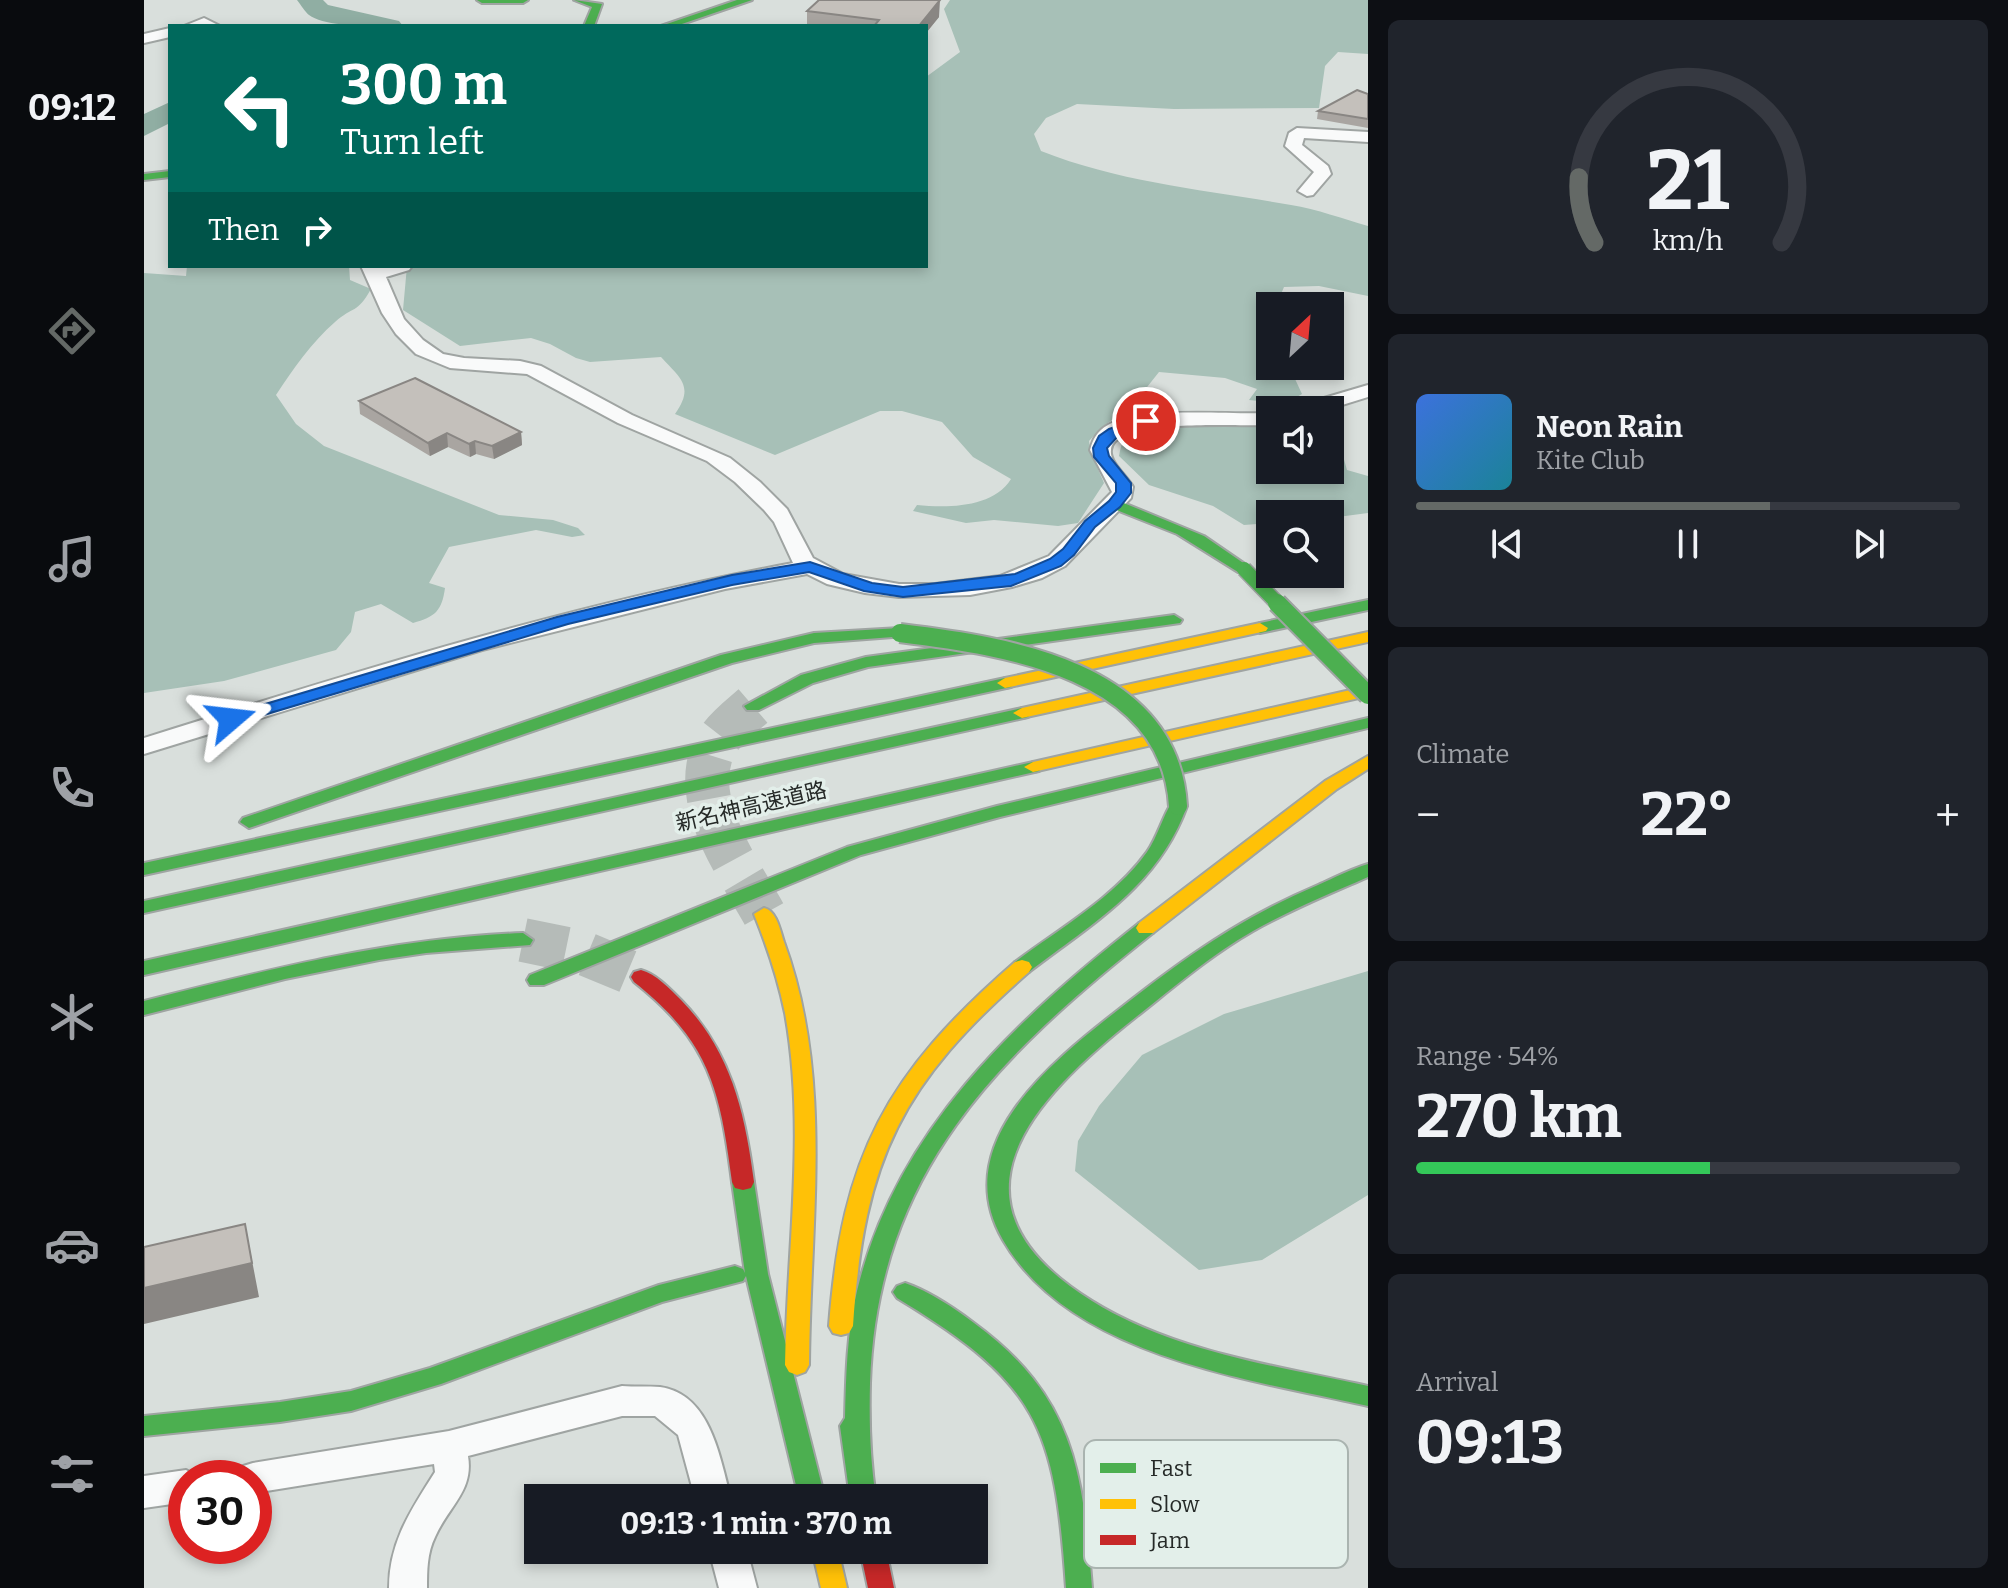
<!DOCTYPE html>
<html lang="en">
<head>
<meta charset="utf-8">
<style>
	:root { --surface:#171b24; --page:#20242c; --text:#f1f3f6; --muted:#9ea1a6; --line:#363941; --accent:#646966 }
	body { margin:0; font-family:Bitter,"Noto Sans JP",serif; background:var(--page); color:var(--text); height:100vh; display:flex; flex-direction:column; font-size:30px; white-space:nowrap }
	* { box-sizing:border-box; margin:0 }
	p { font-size:26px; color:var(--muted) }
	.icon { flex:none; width:44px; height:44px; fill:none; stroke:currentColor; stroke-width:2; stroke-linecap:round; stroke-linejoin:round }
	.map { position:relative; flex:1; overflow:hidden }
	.drawer { display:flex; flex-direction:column; gap:20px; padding:20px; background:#0d0f14; width:640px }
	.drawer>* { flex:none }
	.top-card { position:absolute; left:24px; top:24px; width:760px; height:244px; border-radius:0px; box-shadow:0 4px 12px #0003; background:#00695c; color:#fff; overflow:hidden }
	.needle { width:52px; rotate:26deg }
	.tools { position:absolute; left:1112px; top:292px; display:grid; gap:16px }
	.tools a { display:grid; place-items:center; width:88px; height:88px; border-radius:0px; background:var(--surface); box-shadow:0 4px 12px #0003; font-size:40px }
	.speed { position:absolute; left:24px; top:1460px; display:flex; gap:16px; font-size:40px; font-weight:700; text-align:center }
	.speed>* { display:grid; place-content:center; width:104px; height:104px; border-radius:50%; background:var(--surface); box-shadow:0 4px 12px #0003; line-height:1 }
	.speed .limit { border:12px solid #d22; background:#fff; color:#111 }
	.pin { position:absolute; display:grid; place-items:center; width:68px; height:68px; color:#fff; margin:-34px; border:4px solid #fff; border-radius:50%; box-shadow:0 2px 8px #0007 }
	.me { position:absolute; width:88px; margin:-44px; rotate:73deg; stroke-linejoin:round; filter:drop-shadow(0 0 6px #0008) }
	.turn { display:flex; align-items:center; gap:28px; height:168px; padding:0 40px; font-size:36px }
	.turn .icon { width:104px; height:104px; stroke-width:2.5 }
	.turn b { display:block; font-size:56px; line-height:68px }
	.then { display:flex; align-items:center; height:76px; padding:0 40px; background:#0003; gap:16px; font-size:30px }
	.big { font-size:60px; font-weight:700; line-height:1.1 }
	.drawer .tile { flex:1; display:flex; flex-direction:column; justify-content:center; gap:12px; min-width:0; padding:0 28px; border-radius:12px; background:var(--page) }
	.drawer .dial { align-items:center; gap:0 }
	.dial svg { height:208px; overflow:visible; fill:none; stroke:var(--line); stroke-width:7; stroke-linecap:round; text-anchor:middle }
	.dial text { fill:var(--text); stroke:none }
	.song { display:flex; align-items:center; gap:24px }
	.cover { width:96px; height:96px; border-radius:12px; background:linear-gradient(135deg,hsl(220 70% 55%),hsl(190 70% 35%)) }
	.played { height:8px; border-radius:4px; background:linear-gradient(90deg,var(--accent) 65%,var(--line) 65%) }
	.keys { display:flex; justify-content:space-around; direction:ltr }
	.heat { display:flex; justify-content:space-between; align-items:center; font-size:44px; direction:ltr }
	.charge { height:12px; border-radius:6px; background:linear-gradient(90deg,#34c759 54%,var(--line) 0) }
	.trip { position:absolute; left:380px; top:1484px; width:464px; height:80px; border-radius:0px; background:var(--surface); box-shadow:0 4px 12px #0003; font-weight:700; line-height:80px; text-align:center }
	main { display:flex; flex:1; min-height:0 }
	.dock { display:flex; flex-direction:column; width:144px; justify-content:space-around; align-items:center; background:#090b0e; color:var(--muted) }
	.dock .icon { width:56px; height:56px }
	.dock .on { color:var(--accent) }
	.dock b { font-size:36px; color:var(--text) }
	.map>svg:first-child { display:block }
</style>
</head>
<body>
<main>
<nav class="dock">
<b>09:12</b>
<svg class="icon on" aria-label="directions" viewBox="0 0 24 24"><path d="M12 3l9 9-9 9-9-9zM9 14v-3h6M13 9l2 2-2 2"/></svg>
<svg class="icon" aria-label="music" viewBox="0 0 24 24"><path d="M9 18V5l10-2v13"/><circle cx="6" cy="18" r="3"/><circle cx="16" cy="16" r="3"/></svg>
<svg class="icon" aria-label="phone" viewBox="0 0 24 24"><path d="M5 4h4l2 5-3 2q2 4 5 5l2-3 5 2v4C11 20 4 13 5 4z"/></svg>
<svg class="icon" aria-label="climate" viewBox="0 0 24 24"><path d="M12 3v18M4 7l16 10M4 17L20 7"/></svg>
<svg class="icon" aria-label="car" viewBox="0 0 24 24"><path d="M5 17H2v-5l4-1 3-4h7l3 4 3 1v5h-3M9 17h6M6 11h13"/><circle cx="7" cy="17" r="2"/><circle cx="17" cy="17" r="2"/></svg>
<svg class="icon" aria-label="filters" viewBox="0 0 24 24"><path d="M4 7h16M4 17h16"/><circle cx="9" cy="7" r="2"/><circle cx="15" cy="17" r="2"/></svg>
</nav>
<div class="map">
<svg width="1224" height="1588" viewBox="0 0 1224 1588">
	<rect width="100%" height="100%" fill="#d9dfdc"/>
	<path fill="#a7c0b7" d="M 806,0 L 1224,0 L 1224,54 L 1194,52 L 1181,66 L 1175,108 L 1030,109 L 933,104 L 902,118 L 890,134 L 897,151 C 978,183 1063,190 1147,205 C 1173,209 1199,219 1224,226 L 1224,296 L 1175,286 L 1140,287 L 1132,306 L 1126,306 L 1126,366 L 1145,366 L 1158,394 L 1141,404 L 1105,400 L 1113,389 L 1081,378 L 1015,372 L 988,406 L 958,427 L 945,441 L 947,453 L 960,483 L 934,523 L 914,526 L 850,520 L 822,523 L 769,511 L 773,505 C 804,508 849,508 867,479 L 829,457 L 798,422 L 758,411 L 736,411 L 631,455 L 531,414 C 551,386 536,378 517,357 L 446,362 L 432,358 L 406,344 L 387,338 L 316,346 L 259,310 L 263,266 L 782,266 L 782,77 L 816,52 L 800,9 Z
		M 43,266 L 205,266 L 206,280 L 227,289 C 213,314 209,306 191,322 C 168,342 149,369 132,395 L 152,424 L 180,446 L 355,515 L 409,520 L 434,528 L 441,535 L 428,537 L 392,530 L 305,547 L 285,583 L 301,588 C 298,611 291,617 269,623 L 237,604 L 211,612 L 207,632 L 192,650 L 80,681 L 0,693 L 0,273 L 42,276 Z
		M 1186,421 L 1189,421 L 1203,470 L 1224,476 L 1224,513 L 1186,518 L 1186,514 L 1126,514 L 1126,523 L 1100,525 L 1069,506 L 1005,485 L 975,456 C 977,444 980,435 992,431 C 1016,420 1093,428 1126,426 L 1126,470 L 1186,470 Z
		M 1224,971 L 1224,1195 L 1118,1260 L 1055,1270 L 931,1171 L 934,1141 L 955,1106 L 998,1055 L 1080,1014 Z"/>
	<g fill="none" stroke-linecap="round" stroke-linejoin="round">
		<path fill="#90aea3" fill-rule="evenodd" d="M 153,0 L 179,0 L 184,5 L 255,21 L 259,26 C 237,26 182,28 165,15 C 161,12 157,5 153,0 Z
			M 26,102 L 26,123 L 0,136 L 0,114 Z"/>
		<path stroke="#b5bbb8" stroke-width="44" stroke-dasharray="44 22" stroke-linecap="butt" d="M 609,706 C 594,719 575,733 568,752 C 548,807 595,869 620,914
			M 379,940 L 437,952 L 497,977"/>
		<g stroke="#9fa4a2" stroke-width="4">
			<path id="street" d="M 60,18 L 76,26 L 40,26 Z
				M 26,28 L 26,37 L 0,43 L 0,34 Z
				M 1153,128 L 1224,132 L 1224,142 L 1160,138 L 1158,145 L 1184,166 L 1187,174 L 1169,195 L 1163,196 L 1154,191 L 1170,172 L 1141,146 L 1145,133 Z
				M 217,266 L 268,266 L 265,270 L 242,277 L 260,319 L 279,340 L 299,354 L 320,358 L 376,361 L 397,366 L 488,415 L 586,458 L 616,482 L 643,509 L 669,558 L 699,574 L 755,584 L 791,584 L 856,576 L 905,556 L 968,492 L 946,450 C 949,439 953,431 964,425 C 1000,406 1083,415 1126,413 L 1126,425 C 1099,427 969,417 967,450 C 965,462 983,476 989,487 L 987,498 L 921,566 L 898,578 L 868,587 L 826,595 L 755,597 L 721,593 L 683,584 L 663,574 L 581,589 L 338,650 L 0,754 L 0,738 C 214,671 428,604 649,563 L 630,522 L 620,510 L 591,482 L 563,461 L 474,423 L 383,374 L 306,368 L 272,354 L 252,334 L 238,313 Z
				M 1224,385 L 1224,397 L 1182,410 L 1150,410 L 1153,406 Z
				M 478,1386 C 490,1387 504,1386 516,1387 C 567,1394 576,1459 587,1498 L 551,1498 L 534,1435 L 511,1416 L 478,1416 L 324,1456 C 330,1491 304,1507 291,1537 C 283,1553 283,1571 283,1588 L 245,1588 C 245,1542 267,1510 291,1472 L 290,1464 L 110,1493 L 110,1478 L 91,1478 L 96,1467 L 109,1463 L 305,1431 Z
				M 42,1470 L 56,1478 L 42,1478 L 42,1502 L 0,1508 L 0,1476 Z
				M 565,1550 L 603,1550 L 613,1588 L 575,1588 Z"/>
		</g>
		<g stroke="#9fa4a2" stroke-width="4">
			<path id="fast" d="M 333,0 L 384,0 L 379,3 L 338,3 Z
				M 430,0 L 458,4 L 450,26 L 440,26 L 448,7 Z
				M 593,0 L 608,0 L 532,26 L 517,26 Z
				M 26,171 L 26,177 L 0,180 L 0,174 Z
				M 970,499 L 1060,536 L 1108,569 L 1106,572 L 1094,572 L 1033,534 L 965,507 L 962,504 Z
				M 1224,600 L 1224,610 L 1116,633 L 1108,628 L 1116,623 Z
				M 1030,615 L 1038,620 L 1036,623 L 724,667 L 669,683 L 615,710 L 603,710 L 600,706 L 657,675 L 722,657 Z
				M 756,628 L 764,633 L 762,636 L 670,643 L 588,663 L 111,826 L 105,828 L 96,822 L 99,818 L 577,655 L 670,633 Z
				M 861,678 L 869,683 L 867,687 L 0,875 L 0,863 Z
				M 878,708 L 884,709 L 887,713 L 884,717 L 0,913 L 0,901 Z
				M 1224,718 L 1224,728 L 856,817 L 717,855 L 400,985 L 386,985 L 383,980 L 386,975 L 703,847 L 853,806 Z
				M 889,762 L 898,767 L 895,771 L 0,975 L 0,961 Z
				M 1034,800 L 1043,806 C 1014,886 950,922 885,972 L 871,972 L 868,967 L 871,962 C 916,928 970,898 1003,852 C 1014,836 1018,818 1028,802 Z
				M 1224,864 L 1224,877 C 1185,894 1146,910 1109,931 C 1067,955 1030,987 992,1017 C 887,1100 790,1203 948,1301 C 1030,1352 1132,1366 1224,1386 L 1224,1406 C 1104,1379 926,1356 859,1240 C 804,1145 906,1063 974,1010 C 1040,958 1096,918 1174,885 C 1190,878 1207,869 1224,864 Z
				M 1002,922 L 1009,923 L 1012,928 L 1009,933 C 854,1056 733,1172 726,1383 C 725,1422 726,1459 732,1498 L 706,1498 L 696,1426 L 701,1418 C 702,1376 703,1332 713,1291 C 752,1131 870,1022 995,923 Z
				M 379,933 L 389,940 L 386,945 L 282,953 L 235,960 L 141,979 L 0,1015 L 0,1001 C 126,969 249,938 379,933 Z
				M 599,1174 L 607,1176 L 610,1182 L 624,1274 L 681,1498 L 655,1498 L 602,1276 L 599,1281 L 518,1302 L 297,1384 L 207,1411 L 136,1422 L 0,1436 L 0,1416 L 136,1402 L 207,1391 L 286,1368 L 515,1285 L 591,1266 L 599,1269 L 601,1273 L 588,1182 L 591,1176 Z
				M 761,1283 C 785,1291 810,1308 830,1323 C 930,1396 939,1472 948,1588 L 922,1588 C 911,1426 894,1383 753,1298 L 749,1292 L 753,1286 Z"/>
		</g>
		<g stroke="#9fa4a2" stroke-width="4">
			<path id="slow" d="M 1116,623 L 1124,628 L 1122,631 L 861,688 L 853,683 L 861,678 Z
				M 1224,632 L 1224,642 L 878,718 L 869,713 L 878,708 Z
				M 1224,686 L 1224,696 L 889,772 L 880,767 L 889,762 Z
				M 1224,756 L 1224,769 L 1193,789 L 1009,933 L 995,933 L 992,928 L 995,923 L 1181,781 Z
				M 620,908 C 633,911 636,930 640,942 C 690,1078 666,1224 665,1365 L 661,1372 L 653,1375 L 645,1372 L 641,1365 C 643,1248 662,1129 641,1013 C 634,979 623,946 610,914 Z
				M 878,960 L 885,962 L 888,967 L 885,972 C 758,1083 720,1158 709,1326 L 705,1333 L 697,1335 L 689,1333 L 685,1326 C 698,1155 742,1074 871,962 Z
				M 668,1550 L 694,1550 L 703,1588 L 677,1588 Z"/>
		</g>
		<g stroke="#9fa4a2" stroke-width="4">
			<path id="jam" d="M 497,970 C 512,974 526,989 537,1000 C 587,1051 601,1113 610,1182 L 607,1188 L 599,1190 L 591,1188 L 588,1182 C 576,1089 566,1042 490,982 L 487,977 L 490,972 Z
				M 716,1550 L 742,1550 L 750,1588 L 724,1588 Z"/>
		</g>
		<use href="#street" fill="#f9fafa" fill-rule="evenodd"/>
		<use href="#fast" fill="#4caf50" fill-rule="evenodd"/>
		<use href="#slow" fill="#ffc107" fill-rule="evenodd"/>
		<use href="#jam" fill="#c62828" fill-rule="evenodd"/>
		<g stroke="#9fa4a2" stroke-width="17" stroke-linecap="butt">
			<path id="fast-bridge-far1" d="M 1100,569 L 1135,605"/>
		</g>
		<g stroke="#9fa4a2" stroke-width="22" stroke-linecap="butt">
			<path id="fast-bridge" d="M 1133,603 L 1224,695
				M 756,633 C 863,646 1026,670 1034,806"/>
		</g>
		<use href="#fast-bridge-far1" stroke="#4caf50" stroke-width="14"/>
		<use href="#fast-bridge" stroke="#4caf50" stroke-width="18"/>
	</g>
	<path fill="#a9a5a1" d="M 663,11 L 795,17 L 782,33 L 782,26 L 663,26 Z
		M 1224,94 L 1224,128 L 1173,119 L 1174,111 Z
		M 215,401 L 377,432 L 378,445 L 350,459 L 332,454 L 326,457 L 304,447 L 286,456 L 216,414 Z"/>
	<path fill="#898683" d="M 796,0 L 795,17 L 782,33 L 782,26 L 775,26 Z
		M 377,432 L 378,445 L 350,459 L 348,446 Z
		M 303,433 L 304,447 L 286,456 L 284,443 Z
		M 331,441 L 332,454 L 326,457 L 325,444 Z
		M 101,1224 L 115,1297 L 0,1324 L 0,1288 Z"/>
	<path fill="#c4c0bb" stroke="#898683" stroke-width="2" d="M 675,0 L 796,0 L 775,26 L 730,26 L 735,20 L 663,11 Z
		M 1213,90 L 1224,94 L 1224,119 L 1174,111 Z
		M 271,378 L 377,432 L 348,446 L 331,441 L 325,444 L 303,433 L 284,443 L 215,401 Z
		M 101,1224 L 108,1263 L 0,1288 L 0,1247 Z"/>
	<path fill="#1a73e8" stroke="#114b97" stroke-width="2" d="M 1002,417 L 1007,418 L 1007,424 L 975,435 L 963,448 L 965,456 L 987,483 L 987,493 L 976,507 L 951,527 L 930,555 L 917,566 L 867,586 L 759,597 L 720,591 L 665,572 L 588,585 L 424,624 L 93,723 L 81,723 L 78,719 L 81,716 L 413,617 L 588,575 L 666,562 L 728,583 L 759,587 L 871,574 L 906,559 L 919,549 L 941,521 L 965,501 L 972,492 L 972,483 L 950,457 L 949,448 L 955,436 L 965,429 Z"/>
	<g text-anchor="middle" stroke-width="7" stroke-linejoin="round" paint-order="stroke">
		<g font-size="22" fill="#252927" stroke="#e3efea">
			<text transform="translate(607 806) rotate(-13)" y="8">新名神高速道路</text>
		</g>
	</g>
	<rect x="940" y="1440" width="264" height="128" rx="12" fill="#e3efea" stroke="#aab4b0" stroke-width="2"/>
	<rect x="956" y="1463" width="36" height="10" fill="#4caf50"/>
	<rect x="956" y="1499" width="36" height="10" fill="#ffc107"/>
	<rect x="956" y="1535" width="36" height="10" fill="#c62828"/>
	<g font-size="22" fill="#252927">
		<text x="1006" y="1476">Fast</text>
		<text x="1006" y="1512">Slow</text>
		<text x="1006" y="1548">Jam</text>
	</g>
</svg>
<div class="tools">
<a><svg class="needle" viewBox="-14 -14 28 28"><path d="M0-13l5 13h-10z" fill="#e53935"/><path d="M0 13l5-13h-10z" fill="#9ea1a6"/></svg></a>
<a><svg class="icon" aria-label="sound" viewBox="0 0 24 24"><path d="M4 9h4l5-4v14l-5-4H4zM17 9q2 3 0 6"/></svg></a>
<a><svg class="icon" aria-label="search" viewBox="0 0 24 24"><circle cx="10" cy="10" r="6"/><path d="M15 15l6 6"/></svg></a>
</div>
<div class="speed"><div class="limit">30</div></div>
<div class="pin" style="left:1002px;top:421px;background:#d93025"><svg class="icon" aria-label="arrive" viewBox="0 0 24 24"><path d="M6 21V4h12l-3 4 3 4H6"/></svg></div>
<svg class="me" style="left:87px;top:719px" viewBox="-20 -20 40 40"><path d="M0-17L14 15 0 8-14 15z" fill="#1a73e8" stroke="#fff" stroke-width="4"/></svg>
<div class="trip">09:13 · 1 min · 370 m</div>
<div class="top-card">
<div class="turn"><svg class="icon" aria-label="left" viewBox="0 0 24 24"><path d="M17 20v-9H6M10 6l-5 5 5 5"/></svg><div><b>300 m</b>Turn left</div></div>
<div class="then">Then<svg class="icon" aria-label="right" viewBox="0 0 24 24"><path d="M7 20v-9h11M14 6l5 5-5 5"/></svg></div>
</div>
</div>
<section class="drawer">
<div class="tile dial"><svg viewBox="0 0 100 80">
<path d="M14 69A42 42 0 1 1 86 69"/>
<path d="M14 69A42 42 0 0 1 8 44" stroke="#646966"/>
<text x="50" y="56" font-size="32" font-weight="700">21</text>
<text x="50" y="72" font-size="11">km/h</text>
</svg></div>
<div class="tile">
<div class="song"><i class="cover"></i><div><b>Neon Rain</b><p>Kite Club</p></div></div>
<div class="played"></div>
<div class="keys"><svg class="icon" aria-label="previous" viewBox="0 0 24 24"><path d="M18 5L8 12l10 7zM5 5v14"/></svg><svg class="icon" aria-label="pause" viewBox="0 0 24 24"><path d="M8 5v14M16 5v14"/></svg><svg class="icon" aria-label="next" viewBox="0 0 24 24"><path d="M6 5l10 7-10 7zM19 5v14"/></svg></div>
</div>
<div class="tile"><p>Climate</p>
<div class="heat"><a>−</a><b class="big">22°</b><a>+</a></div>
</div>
<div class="tile"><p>Range · 54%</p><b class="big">270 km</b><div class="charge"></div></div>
<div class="tile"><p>Arrival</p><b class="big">09:13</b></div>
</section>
</main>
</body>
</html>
